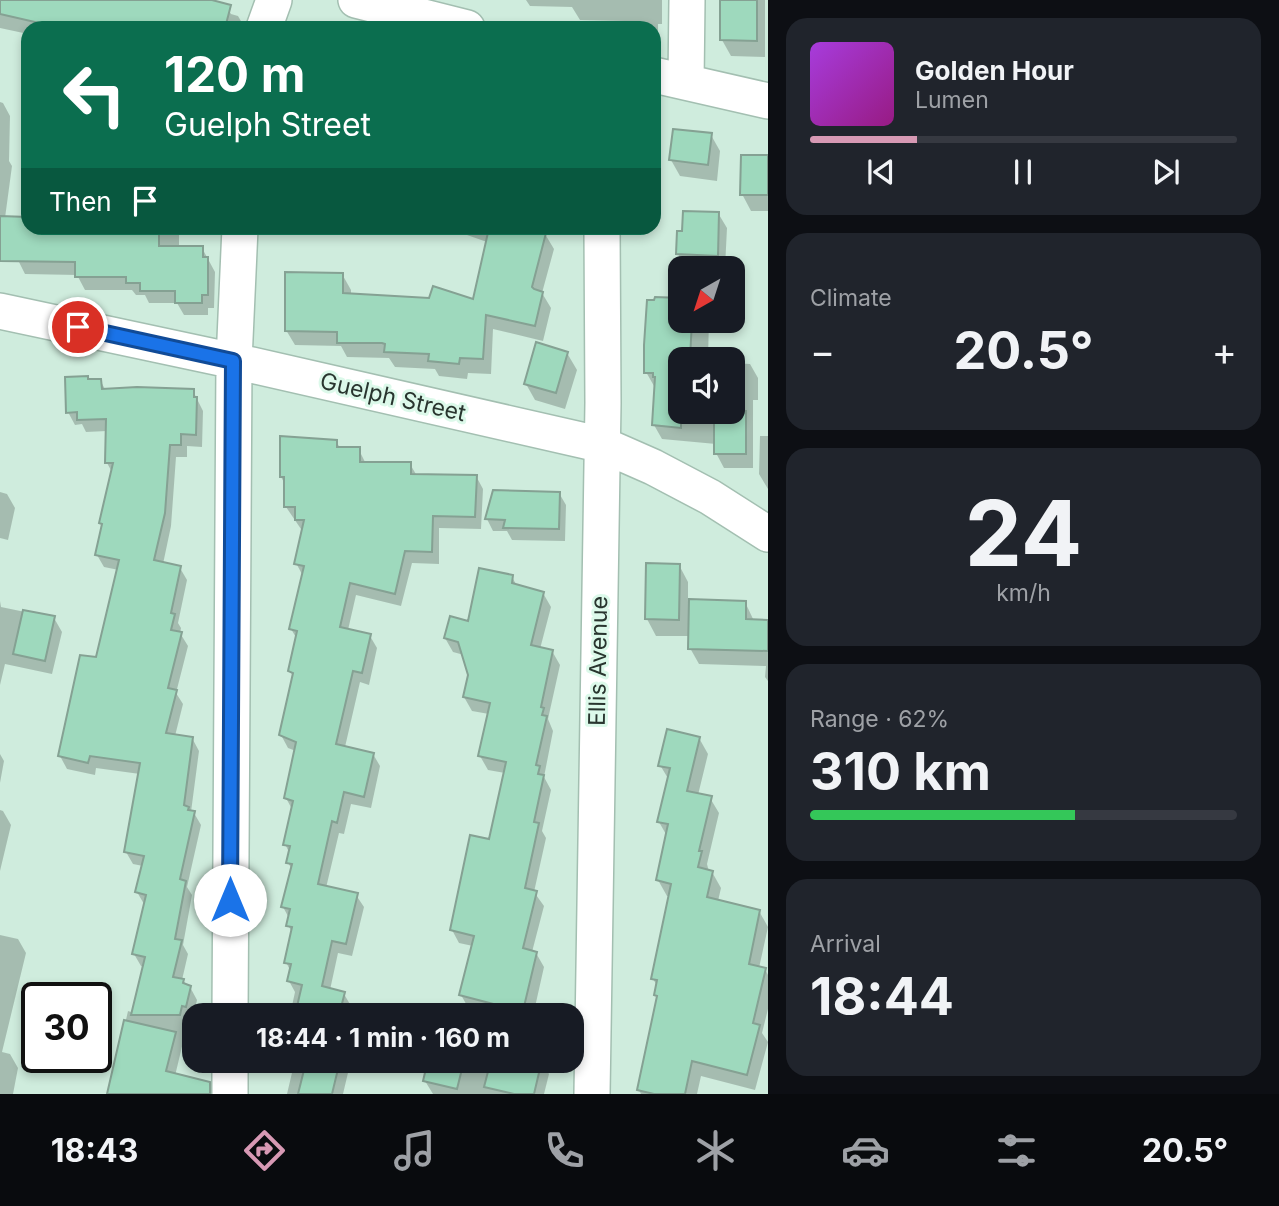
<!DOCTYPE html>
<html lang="en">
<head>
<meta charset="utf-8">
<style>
	:root { --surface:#171b24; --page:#20242c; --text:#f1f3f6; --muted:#9ea1a6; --line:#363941; --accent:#d799b4 }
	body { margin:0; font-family:Inter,sans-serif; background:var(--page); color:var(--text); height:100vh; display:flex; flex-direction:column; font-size:26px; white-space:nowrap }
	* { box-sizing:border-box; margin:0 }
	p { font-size:23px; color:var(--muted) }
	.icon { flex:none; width:38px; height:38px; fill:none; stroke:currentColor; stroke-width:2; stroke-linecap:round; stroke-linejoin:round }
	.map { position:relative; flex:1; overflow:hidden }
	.drawer { display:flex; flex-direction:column; gap:18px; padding:18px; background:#0d0f14; width:511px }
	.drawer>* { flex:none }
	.guide { position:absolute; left:21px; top:21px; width:640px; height:214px; border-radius:21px; box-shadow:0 4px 10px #0003; background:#0b6e4f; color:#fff; overflow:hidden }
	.needle { width:46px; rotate:219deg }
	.fabs { position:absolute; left:668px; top:256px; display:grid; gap:14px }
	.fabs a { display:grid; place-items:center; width:77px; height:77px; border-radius:14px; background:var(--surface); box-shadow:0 4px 10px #0003; font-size:35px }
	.speed { position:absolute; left:21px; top:982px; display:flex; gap:14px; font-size:35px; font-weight:700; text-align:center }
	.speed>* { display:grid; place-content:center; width:91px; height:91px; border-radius:50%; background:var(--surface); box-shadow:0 4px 10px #0003; line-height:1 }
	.speed .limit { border:4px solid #111; border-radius:10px; background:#fff; color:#111 }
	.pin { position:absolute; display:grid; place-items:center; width:60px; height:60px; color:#fff; margin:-30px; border:4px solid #fff; border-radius:50%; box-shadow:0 2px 7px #0007 }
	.me { position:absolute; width:77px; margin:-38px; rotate:0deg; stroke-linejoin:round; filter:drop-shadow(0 0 5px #0008) }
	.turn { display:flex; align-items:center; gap:24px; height:147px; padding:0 28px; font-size:32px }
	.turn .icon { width:91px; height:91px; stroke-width:2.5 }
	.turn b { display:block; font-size:49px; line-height:60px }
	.then { display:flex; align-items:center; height:66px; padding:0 28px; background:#0003; gap:14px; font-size:26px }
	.big { font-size:52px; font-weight:700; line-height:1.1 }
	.drawer .tile { flex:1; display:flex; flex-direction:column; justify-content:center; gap:10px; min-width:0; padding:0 24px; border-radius:21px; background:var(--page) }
	.drawer .dial { align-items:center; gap:0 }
	.dial b { font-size:91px; line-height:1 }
	.song { display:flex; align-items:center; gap:21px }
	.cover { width:84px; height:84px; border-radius:10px; background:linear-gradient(135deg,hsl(280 70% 55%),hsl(310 70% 35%)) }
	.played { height:7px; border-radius:4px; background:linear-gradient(90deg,var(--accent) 25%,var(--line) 25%) }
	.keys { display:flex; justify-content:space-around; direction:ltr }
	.heat { display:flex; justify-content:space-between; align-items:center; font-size:38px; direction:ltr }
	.charge { height:10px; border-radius:5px; background:linear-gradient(90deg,#34c759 62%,var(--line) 0) }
	.trip { position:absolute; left:182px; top:1003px; width:402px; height:70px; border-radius:21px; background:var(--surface); box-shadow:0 4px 10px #0003; font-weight:700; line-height:70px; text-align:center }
	.menu { display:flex; height:112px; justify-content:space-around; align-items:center; background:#090b0e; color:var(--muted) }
	.menu .icon { width:49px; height:49px }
	.menu .active { color:var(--accent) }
	.menu b { font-size:32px; color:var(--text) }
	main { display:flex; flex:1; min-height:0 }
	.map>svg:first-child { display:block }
</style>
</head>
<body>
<main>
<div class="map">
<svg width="768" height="1094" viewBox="0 0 768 1094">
	<rect width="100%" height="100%" fill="#cfecdd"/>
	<path fill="#0003" d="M 0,0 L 177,0 L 229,11 L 231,14 L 238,16 L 245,28 L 28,28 L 28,34 L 0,28 Z
		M 526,0 L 662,0 L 662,24 L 658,24 L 658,34 L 654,34 L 654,28 L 628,28 L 624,21 L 580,20 L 572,7 L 530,6 Z
		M 722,0 L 765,0 L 765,57 L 731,56 L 722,40 Z
		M 0,102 L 3,103 L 10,116 L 9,161 L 12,166 L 5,218 L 28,219 L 28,228 L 179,228 L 179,248 L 202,248 L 215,272 L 214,308 L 208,308 L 208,315 L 184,315 L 177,303 L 149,303 L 145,295 L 136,295 L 132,290 L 85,290 L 77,275 L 25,274 L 19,262 L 0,258 Z
		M 711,135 L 720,151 L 717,181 L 680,176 L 671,160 Z
		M 743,157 L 768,158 L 768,211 L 751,211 L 742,194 Z
		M 718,213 L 727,228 L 725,268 L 686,268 L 678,254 Z
		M 462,228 L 520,228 L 545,234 L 554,249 L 542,293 L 551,308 L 543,341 L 493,329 L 491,374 L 468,373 L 467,379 L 439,376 L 435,369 L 395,367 L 389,358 L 347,357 L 341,346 L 295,345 L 286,330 L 342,274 L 351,290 L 351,295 L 474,301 L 487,242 L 467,235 Z
		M 681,320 L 709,320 L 708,359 L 681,359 L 681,411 L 733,411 L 733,363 L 750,364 L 758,378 L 758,400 L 753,400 L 753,468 L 724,468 L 716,453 L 716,444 L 662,439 L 654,425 L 656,386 L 654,386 L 646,372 Z
		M 567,353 L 577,370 L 565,409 L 535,400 L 526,384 Z
		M 100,380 L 106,391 L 193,391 L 203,411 L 202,447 L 187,446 L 187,457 L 176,457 L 171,526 L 163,564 L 180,568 L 187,580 L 178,623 L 181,628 L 180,633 L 188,646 L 176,693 L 183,704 L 175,736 L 192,738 L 199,751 L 191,812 L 194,813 L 201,825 L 187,887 L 192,895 L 183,945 L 188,954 L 182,980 L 190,987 L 197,1000 L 193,1018 L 189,1017 L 175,1076 L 197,1094 L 109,1094 L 128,1011 L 134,1013 L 144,967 L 141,966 L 134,954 L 144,904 L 137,892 L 143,866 L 133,864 L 126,852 L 140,774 L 96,768 L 95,775 L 67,769 L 60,756 L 97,659 L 119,570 L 104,567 L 97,555 L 103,527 L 100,523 L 112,472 L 107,463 L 107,431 L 86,432 L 82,424 L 75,425 L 68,412 Z
		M 760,436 L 768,436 L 768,489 L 759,474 Z
		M 336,441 L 340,448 L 358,448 L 366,464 L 410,464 L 417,476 L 476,476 L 483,489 L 481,529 L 439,528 L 439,564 L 412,563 L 401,606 L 356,595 L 348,630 L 370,636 L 377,648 L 369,685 L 360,682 L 345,747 L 373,754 L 380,766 L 371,808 L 351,804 L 344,834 L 339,833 L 326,888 L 356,895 L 364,907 L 352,956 L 338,953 L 330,990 L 344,994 L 351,1006 L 349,1015 L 290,1015 L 295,992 L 289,981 L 291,972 L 286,962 L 293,934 L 288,925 L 289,918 L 283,907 L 292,869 L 288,863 L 290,854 L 285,844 L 293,811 L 286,798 L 296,751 L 288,748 L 281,735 L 294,678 L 290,671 L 297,639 L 291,629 L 303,576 L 296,563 L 303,532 L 286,507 L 285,484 L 281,477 Z
		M 0,492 L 7,494 L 15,508 L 8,540 L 0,538 Z
		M 559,493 L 566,505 L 565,541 L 512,540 L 507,531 L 493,531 L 487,519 Z
		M 679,565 L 688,582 L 688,601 L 745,602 L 754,621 L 768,622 L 768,681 L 765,677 L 766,666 L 699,664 L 690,648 L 690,636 L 656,636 L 647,619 Z
		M 512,577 L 517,586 L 543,593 L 551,607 L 540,649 L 552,651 L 560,665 L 548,719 L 553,731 L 544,777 L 551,790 L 542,831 L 546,838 L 534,892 L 544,906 L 532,952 L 536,953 L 544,967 L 535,1007 L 547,1010 L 549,1015 L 494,1015 L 469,1009 L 461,995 L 473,946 L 459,943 L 452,930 L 490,841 L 505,773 L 488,770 L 480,756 L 489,714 L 472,711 L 464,697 L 469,675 L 464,655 L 453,652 L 445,638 L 469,623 Z
		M 0,601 L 1,607 L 54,618 L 62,632 L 52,674 L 5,664 L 0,685 Z
		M 699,738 L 708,754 L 698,795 L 710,798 L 719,813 L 707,864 L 709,872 L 712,872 L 721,888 L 718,901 L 759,911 L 768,927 L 759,968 L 765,969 L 768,975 L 768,1009 L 762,1033 L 768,1042 L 755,1090 L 701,1076 L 697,1094 L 641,1094 L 639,1090 L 658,998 L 656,995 L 658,987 L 653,979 L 670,896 L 667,896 L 658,880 L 667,836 L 659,822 L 669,780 L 660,765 Z
		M 0,754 L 4,761 L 0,783 Z
		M 0,810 L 3,811 L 11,825 L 0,871 Z
		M 0,935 L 18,939 L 26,953 L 2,1052 L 10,1054 L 18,1068 L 13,1094 L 0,1094 Z
		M 295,1060 L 351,1060 L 343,1094 L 287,1094 Z
		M 438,1060 L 486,1072 L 489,1060 L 546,1060 L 544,1066 L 549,1074 L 544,1094 L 433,1094 L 425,1081 Z"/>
	<path fill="#9ed9bd" stroke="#85a193" stroke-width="2" d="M 0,0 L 212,0 L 231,5 L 225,28 L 61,28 L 0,14 Z
		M 720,0 L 757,0 L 757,41 L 720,40 Z
		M 673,129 L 712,133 L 708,165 L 669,160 Z
		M 741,155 L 768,155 L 768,195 L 740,195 Z
		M 683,211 L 719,212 L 718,256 L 676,254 L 677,231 L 682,231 Z
		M 0,216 L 28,217 L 28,228 L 159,228 L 159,246 L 203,246 L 203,257 L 208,257 L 208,295 L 202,295 L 202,303 L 175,303 L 175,291 L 140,291 L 140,283 L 126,283 L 126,277 L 75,277 L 75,262 L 0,261 Z
		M 489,228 L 527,228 L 546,233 L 532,287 L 534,289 L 543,292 L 535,326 L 486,315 L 483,359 L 460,358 L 459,364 L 428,361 L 429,354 L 384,352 L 385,344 L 382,343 L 337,343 L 337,332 L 285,331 L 285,272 L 343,273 L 343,293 L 429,298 L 433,286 L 473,299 Z
		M 655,297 L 681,298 L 681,320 L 692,320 L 690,359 L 681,359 L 681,428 L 652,425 L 655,377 L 653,377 L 653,373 L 644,373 L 644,345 L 647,300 L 654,300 Z
		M 536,342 L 568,352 L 556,393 L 524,384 Z
		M 88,376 L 88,379 L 101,379 L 102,389 L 137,387 L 194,389 L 194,397 L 197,397 L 196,435 L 181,434 L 181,445 L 170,445 L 165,513 L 154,560 L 181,566 L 171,613 L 175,614 L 171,630 L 182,632 L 168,688 L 177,690 L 166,733 L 193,737 L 184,805 L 189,807 L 188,810 L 195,811 L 180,879 L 186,881 L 175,939 L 182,940 L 173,977 L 184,979 L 183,983 L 191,986 L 186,1007 L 182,1006 L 180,1015 L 131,1015 L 145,957 L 132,954 L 146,895 L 135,892 L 144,856 L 124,852 L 140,763 L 90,756 L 88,763 L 58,756 L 80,655 L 96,657 L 119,560 L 95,555 L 102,524 L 99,523 L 113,463 L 105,463 L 106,419 L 77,420 L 77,412 L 66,413 L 65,377 Z
		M 714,411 L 746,411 L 746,454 L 714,454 Z
		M 280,436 L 337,440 L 337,447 L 360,447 L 360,462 L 411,462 L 411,474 L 477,475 L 475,517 L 433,516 L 432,552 L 405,551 L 395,594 L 350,583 L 340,627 L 371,634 L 362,673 L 353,671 L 336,744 L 374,753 L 364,797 L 344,792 L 337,823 L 332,821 L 318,884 L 358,893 L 346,944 L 332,941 L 322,986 L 345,992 L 339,1015 L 295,1015 L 302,985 L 287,981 L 291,964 L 284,963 L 292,927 L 286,926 L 290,909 L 281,907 L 292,864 L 286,863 L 290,846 L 283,845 L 293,801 L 284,798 L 296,742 L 279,735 L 293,673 L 288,671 L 297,631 L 289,629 L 304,566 L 294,564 L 304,520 L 295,520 L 295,507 L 284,507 L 284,477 L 280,477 Z
		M 493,490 L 560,492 L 559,529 L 503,528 L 505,520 L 485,519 Z
		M 646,563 L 680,564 L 679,620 L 645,619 Z
		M 479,568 L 513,575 L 512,583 L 544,592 L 531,645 L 553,650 L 541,707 L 544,708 L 542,715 L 547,716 L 536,765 L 540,766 L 538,774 L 544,775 L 534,822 L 539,823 L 525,888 L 537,891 L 523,948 L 537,952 L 522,1015 L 498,1015 L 501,1006 L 459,995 L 474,936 L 450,930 L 470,835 L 489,839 L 506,762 L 478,756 L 490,703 L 463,697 L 468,675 L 458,642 L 444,638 L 450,616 L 468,621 Z
		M 689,599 L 746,601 L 746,619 L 768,620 L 768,651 L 688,649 Z
		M 23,610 L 55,616 L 45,661 L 13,654 Z
		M 667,729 L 700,737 L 687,791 L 712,796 L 699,851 L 702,851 L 698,867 L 713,871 L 707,897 L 760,910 L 749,964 L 766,968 L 753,1023 L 760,1025 L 747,1075 L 692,1061 L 685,1094 L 654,1094 L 637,1090 L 657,996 L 654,995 L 657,980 L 651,979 L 671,884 L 656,880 L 668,824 L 657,822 L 670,768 L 658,766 Z
		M 124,1020 L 176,1032 L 166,1071 L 210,1082 L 210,1094 L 107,1094 Z
		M 428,1060 L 445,1060 L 463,1065 L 457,1089 L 423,1081 Z
		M 491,1060 L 542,1060 L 534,1094 L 514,1094 L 484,1087 Z
		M 306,1062 L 338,1069 L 332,1094 L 298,1094 Z"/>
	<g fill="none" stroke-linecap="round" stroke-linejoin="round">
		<g stroke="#a3bfb1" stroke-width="38">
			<path id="minor" d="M 356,0 L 467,28
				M 264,28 L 274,0
				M 654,75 L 768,101
				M 686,82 L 687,0
				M 0,311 L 234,361 L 603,445 L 653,467 L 710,497 L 768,534
				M 230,1015 L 234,361 L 240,228
				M 230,1094 L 230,1060
				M 592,1094 L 603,403 L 602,228"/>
		</g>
		<use href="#minor" stroke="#fff" stroke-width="35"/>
	</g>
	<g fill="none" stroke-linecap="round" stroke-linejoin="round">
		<g stroke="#114b97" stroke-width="18">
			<path id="route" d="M 78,327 L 233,361 L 230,900"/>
		</g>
		<use href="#route" stroke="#1a73e8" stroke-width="12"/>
	</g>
	<g text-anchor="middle" stroke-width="6" stroke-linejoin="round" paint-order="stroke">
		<g font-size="23" fill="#29352f" stroke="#dcf9ea">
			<text transform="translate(393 397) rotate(13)" y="8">Guelph Street</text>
			<text transform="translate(598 661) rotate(-89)" y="8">Ellis Avenue</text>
		</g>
	</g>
</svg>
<div class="fabs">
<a><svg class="needle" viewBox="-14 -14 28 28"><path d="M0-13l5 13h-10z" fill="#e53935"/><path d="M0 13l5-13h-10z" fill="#9ea1a6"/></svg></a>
<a><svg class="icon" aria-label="sound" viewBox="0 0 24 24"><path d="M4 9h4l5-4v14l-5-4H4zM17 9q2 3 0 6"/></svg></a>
</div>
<div class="speed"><div class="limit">30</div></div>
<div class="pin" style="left:78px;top:327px;background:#d93025"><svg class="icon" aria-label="arrive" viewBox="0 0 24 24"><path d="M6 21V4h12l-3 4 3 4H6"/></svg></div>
<svg class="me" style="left:230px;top:900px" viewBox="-20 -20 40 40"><circle r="19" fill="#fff"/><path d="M0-13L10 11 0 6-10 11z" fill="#1a73e8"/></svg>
<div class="trip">18:44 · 1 min · 160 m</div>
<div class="guide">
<div class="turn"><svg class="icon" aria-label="left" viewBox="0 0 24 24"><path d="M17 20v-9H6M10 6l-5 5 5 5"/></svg><div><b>120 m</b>Guelph Street</div></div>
<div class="then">Then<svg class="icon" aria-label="arrive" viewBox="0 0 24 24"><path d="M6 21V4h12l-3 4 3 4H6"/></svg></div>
</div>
</div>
<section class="drawer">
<div class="tile">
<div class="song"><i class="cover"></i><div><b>Golden Hour</b><p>Lumen</p></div></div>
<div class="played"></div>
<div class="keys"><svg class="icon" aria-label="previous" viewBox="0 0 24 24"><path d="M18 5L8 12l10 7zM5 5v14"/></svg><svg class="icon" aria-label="pause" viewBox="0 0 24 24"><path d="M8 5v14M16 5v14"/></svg><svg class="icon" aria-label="next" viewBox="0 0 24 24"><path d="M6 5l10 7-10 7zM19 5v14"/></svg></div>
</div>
<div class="tile"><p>Climate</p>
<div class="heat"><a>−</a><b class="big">20.5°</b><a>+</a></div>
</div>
<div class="tile dial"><b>24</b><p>km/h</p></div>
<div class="tile"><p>Range · 62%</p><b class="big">310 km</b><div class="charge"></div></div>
<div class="tile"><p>Arrival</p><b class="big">18:44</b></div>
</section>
</main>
<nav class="menu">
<b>18:43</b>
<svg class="icon active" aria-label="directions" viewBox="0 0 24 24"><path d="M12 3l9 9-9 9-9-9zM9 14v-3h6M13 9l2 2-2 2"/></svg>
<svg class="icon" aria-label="music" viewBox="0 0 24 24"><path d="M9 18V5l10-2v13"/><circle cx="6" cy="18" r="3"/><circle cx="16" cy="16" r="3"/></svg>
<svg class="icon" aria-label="phone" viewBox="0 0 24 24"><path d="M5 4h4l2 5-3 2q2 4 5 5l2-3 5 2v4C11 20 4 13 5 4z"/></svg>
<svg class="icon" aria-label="climate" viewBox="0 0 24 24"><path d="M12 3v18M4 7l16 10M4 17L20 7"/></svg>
<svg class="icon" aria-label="car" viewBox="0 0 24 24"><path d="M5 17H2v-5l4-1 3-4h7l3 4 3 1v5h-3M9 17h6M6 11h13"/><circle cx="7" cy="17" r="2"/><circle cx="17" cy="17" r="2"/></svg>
<svg class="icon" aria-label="filters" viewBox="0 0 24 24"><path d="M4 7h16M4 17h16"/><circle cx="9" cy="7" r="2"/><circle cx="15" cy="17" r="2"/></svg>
<b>20.5°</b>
</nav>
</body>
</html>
